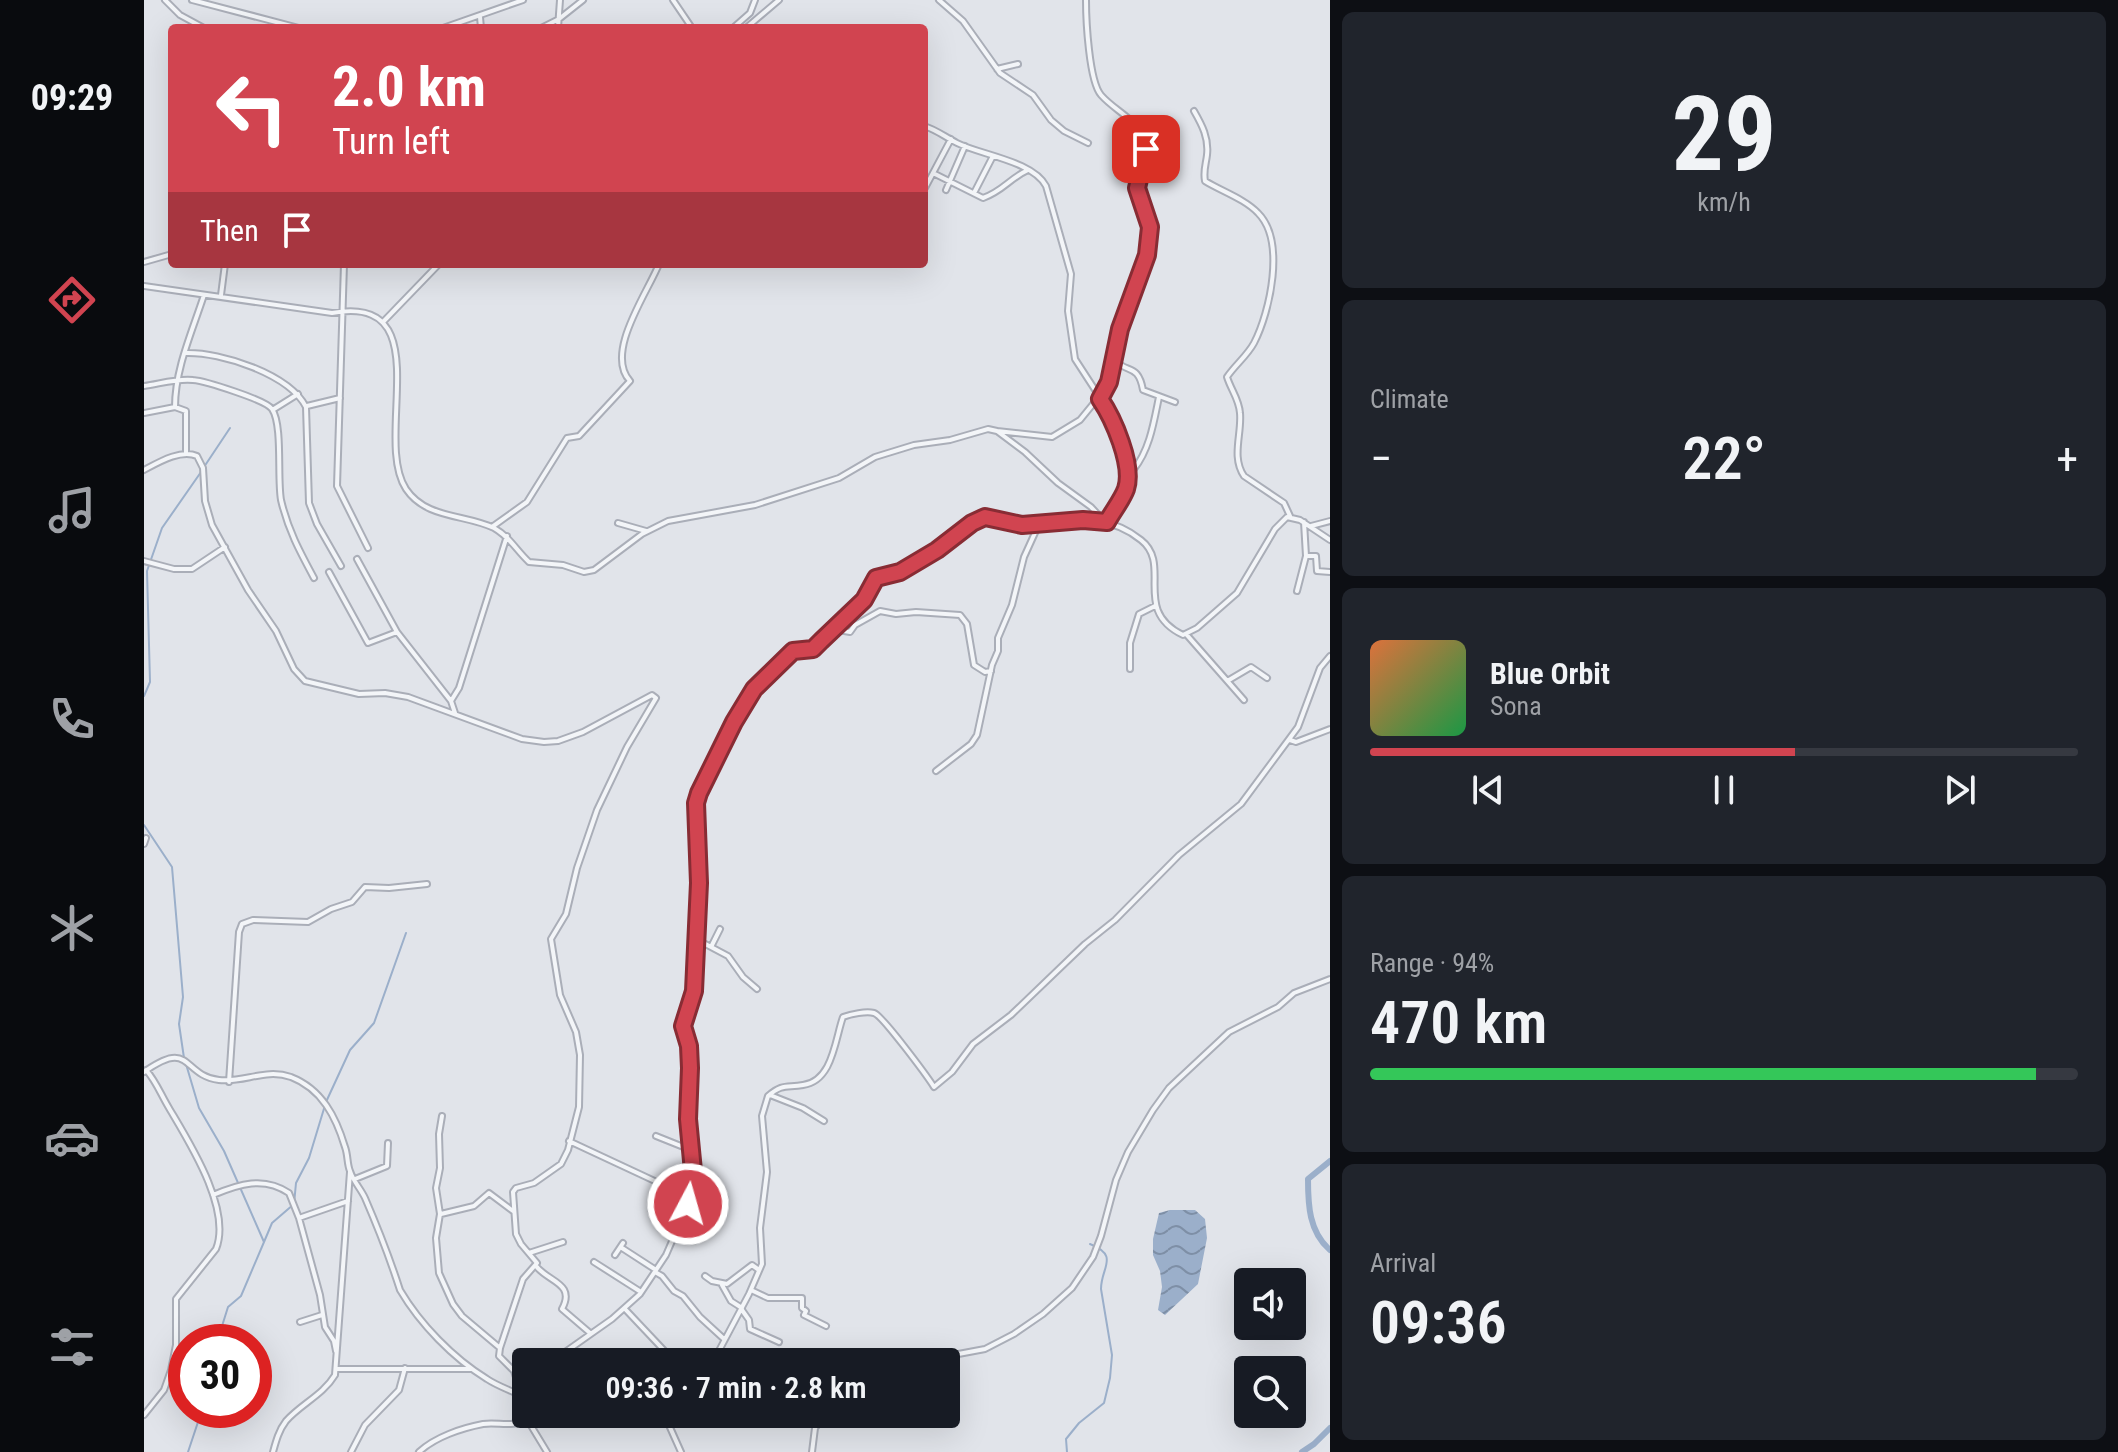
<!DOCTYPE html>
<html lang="en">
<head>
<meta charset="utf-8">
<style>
	:root { --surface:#171b24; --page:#20242c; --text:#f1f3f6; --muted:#9ea1a6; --line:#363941; --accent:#d14450 }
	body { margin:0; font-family:"Roboto Condensed",sans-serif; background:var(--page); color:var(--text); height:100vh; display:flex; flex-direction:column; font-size:30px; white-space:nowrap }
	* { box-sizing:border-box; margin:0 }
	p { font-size:26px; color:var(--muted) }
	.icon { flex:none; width:44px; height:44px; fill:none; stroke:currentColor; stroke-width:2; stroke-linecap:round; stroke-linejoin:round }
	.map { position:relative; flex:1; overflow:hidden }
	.panel { display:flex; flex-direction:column; gap:12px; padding:12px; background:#0d0f14; width:788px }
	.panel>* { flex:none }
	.guide { position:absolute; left:24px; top:24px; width:760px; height:244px; border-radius:8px; box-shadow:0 8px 32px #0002; background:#d14450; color:#fff; overflow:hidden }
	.buttons { position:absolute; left:1090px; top:1268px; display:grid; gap:16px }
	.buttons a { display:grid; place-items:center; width:72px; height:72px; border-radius:8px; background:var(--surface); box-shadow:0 8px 32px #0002; font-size:40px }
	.speed { position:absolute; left:24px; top:1324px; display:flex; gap:16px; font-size:40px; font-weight:700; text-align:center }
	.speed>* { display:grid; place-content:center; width:104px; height:104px; border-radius:50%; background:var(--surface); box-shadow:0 8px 32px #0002; line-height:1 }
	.speed .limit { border:12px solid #d22; background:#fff; color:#111 }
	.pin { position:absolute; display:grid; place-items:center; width:68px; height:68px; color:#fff; margin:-34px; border-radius:16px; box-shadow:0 4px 12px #0006 }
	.me { position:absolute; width:88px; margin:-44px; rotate:6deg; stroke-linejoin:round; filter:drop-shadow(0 0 6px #0008) }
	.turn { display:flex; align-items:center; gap:28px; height:168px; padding:0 32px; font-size:36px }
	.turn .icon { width:104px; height:104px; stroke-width:2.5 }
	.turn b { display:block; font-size:56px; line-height:68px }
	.then { display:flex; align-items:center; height:76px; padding:0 32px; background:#0003; gap:16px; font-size:30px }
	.big { font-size:60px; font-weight:600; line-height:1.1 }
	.panel .card { flex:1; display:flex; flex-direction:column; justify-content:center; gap:12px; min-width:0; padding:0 28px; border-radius:12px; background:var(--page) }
	.panel .dial { align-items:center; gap:0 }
	.dial b { font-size:104px; line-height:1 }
	.song { display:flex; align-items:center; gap:24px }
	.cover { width:96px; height:96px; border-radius:12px; background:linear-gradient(135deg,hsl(20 70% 55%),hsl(140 70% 35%)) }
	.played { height:8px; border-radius:4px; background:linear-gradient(90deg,var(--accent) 60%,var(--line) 60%) }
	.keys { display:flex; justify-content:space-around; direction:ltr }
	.heat { display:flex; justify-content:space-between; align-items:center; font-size:44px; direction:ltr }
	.charge { height:12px; border-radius:6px; background:linear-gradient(90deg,#34c759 94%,var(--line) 0) }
	.trip { position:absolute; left:368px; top:1348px; width:448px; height:80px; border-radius:8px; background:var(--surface); box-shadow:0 8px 32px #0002; font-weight:600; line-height:80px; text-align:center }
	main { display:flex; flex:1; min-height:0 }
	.tabs { display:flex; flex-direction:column; width:144px; justify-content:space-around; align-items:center; background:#090b0e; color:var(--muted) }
	.tabs .icon { width:56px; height:56px }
	.tabs .selected { color:var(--accent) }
	.tabs b { font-size:36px; color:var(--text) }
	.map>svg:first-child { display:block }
</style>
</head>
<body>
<main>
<nav class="tabs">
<b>09:29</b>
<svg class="icon selected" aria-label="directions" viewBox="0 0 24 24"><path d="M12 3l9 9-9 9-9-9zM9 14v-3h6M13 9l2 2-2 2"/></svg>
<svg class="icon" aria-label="music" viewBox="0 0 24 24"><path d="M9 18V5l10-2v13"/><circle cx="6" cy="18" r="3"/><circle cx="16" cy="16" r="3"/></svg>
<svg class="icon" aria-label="phone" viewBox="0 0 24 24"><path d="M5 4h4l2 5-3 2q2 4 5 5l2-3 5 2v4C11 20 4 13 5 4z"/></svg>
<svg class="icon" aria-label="climate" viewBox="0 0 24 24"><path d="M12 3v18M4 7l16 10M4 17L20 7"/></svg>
<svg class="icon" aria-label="car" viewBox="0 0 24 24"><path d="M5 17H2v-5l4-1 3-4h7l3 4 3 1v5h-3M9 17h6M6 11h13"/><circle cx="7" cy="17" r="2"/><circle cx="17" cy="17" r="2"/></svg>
<svg class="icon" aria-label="filters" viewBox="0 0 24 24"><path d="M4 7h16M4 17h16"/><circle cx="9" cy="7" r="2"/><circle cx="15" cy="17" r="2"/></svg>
</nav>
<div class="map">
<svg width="1186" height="1452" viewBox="0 0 1186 1452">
	<defs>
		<pattern id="water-waves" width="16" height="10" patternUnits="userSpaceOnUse" patternTransform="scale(2)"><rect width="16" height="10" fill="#9bafca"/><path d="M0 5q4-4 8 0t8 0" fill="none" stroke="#7e8fa6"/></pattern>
	</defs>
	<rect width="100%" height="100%" fill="#e1e4ea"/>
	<path fill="url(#water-waves)" d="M 1026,1210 L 1051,1210 L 1061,1219 L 1063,1238 L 1054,1284 L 1021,1315 L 1014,1310 L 1018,1287 L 1016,1271 L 1009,1255 L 1009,1239 L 1015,1213 Z"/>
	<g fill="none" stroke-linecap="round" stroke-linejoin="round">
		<path stroke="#9bafca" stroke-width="2" d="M 60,467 L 86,428
			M 0,696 L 6,682 L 3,571 L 18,528 L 57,472
			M 0,825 L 28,867 L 39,997 L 35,1024 L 40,1058
			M 42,1064 L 55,1108 L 80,1151 L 120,1242 L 97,1296 L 84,1307 L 73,1342
			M 120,1242 L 128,1223 L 150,1204 L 152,1183 L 165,1158 L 182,1102 L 206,1050 L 230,1023 L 262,933
			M 44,1452 L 58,1410
			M 923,1452 L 922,1439 L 935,1423 L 960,1403 L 966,1378 L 968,1355 L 957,1289 C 957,1267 976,1256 946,1244"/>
		<path stroke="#9bafca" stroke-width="6" d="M 1186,1161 L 1164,1179 C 1164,1205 1165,1232 1186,1250
			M 1158,1452 L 1170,1444 L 1186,1428"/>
		<g stroke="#aaaeb8" stroke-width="8">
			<path id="minor" d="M 21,0 L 36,15 L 60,28
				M 48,0 L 155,28
				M 529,0 L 548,28
				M 795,0 L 819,21 L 856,73 L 889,95 L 907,120 L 920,131 L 944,143
				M 942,0 C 942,20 945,81 957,95 C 971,111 990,117 999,138 C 1007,155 992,173 993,191 C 993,205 1007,217 1006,231 C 1004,266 985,297 975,330 C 968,354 970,376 956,399
				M 336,17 L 337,28
				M 299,28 L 379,0
				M 397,28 L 415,19 L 439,0
				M 414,28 L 416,0
				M 589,28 L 606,13 L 611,0
				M 602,28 L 635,0
				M 853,69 L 874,64
				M 1050,111 C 1058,125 1065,138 1063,155 C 1062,164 1059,171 1061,181 C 1077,191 1101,199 1114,213 C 1142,241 1126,312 1110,343 C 1103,356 1091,365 1083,377 C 1087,390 1095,399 1096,413 C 1098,434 1087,457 1100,476 L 1140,503 L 1146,516
				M 780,126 C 793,130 801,137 813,143 C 837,155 889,161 902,186 L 927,274 L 924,311 L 931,359 L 968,416 L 983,469 L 983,486 L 963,522
				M 789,173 L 839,198 C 859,191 866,178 884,170
				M 781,188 L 807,139
				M 802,190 L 821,146
				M 830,193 L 849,156
				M 0,262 L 28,254
				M 200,264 L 193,486 L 224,548
				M 0,286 L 188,313 C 297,293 228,437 262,489 C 282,519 321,514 350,528 C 366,537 372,550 385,562 L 419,565 L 440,572 L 450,570 L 498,534 L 524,521 L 611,505 L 695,478 L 731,457 L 770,445 L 806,440 L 844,429 L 853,431 L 881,452 L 914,483 L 947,507 L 959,520
				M 77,295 L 81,264
				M 239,322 L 295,264
				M 42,353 C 77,352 145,374 162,407 L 165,503 L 173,524 L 197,566
				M 971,360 C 983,374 994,363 999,390 L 1031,402
				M 0,386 C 15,384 34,378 49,380 C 61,381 122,400 128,409 C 139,425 133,478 137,500 C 144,530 156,552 170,578
				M 163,406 L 196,398
				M 130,409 L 154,394
				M 0,413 L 31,407
				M 853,431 L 908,437 L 936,420 L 954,398
				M 42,454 L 42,411 L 31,407 C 31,369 48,332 60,295
				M 983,469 L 990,469 C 1006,449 1010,421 1015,397
				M 0,470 C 15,462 37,449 53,456 L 59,468 L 61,501 L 68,525 L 104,590 L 132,631 L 150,669 L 161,681 L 215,694 L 241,693 L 264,697 L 378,739 L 400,742 L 414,741 L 439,732 L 508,695 L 512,698 L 483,747 L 453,810 L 433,868 L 422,914 L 407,939 L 416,995 L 432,1032 L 436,1055 L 435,1107 L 424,1150 L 417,1164 L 390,1183 L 372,1188 L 369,1192 L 372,1234 L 377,1244 L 393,1263 L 379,1279 L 356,1348
				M 474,523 L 502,531
				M 1167,526 L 1186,521
				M 348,527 L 383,502 L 423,438 L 435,436 L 486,381 C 460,353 504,292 515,264
				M 1163,556 L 1172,556 L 1173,571 L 1186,572
				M 213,559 L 253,632 L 307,701 L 311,713
				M 0,561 L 30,569 L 48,569 L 81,547
				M 185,572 L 224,643 L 253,632
				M 1153,591 L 1162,556 L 1160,522
				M 689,629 L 706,632 L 711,625 L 736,611 L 752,614 L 772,612 L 816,615 L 823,624 L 830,665 L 841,672 L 847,671
				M 1042,634 L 1100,700
				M 986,669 L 986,643 L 995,614 L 1011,606
				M 1085,680 L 1107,667 L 1123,678
				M 307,701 L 315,688 L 363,536
				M 1146,740 L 1152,742 L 1186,729
				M 792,771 L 827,744 L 833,735 L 848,665 L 854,651 L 854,638 L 868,605 L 880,557 L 895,524
				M 0,844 L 2,838
				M 552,939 L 567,947 L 576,929
				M 567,947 L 584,956 L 599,977 L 613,989
				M 0,1072 C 48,1038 37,1075 75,1080 C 100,1083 121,1068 147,1077 C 178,1089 192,1117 201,1147 C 204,1155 203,1164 206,1171 C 209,1181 217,1189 221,1198 C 234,1228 246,1259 256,1290 C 276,1324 309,1358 343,1379 C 355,1387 369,1391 382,1398
				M 85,1082 L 95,932 L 98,924 L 109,920 L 164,922 L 187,909 L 208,902 L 221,887 L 245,888 L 283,884
				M 626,1095 L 659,1108 L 680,1121
				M 298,1116 L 295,1134 L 296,1168 L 292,1188 L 296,1214 L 292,1238 L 295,1273 L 309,1304 L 318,1316 L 356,1348 L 355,1356 L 370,1371 L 378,1396
				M 512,1136 L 547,1150
				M 425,1141 L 545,1197
				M 211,1179 L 243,1166 L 244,1143
				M 547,1188 L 557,1180
				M 69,1195 C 95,1184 120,1176 145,1193 L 155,1218 L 176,1295 L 181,1327 L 190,1341 L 192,1351
				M 297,1214 L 330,1206 L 345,1193 L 369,1211
				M 155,1218 L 204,1201
				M 478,1248 L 512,1270
				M 385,1253 L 419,1242
				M 471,1255 L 479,1243
				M 450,1262 L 497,1292
				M 392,1266 C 404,1282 432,1283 418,1309 L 446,1333
				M 511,1272 L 518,1276 L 530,1291 L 539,1296 L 556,1317 L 580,1339
				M 561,1276 L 568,1281 L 583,1284 L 608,1265 L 615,1270
				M 578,1285 L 587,1301 L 598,1308
				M 607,1290 L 624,1298 L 658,1298 L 658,1308 L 662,1311 L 660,1315 L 682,1326
				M 481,1309 L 531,1362
				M 598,1310 L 605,1320 L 606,1329 L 635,1342
				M 156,1322 L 178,1315
				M 407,1362 L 468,1319 L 496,1294 L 522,1255 L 544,1204 L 549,1171 L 544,1119 L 546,1068 L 539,1026 L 550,991 L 555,883 L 552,803 L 555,793 L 590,722 L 610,689 L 649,651 L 669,649 L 720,600 L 732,578 C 761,576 789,553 812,536 C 820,530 828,521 837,518 C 849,515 866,525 879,525 C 924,524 958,509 997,540 C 1029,565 987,610 1039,635 L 1053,628 L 1093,593 L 1131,529 L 1143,517 L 1156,520 L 1186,540
				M 569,1362 L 605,1294 L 618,1264 L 616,1228 L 623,1172 L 618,1116 L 624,1096 C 639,1083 643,1088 659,1085 C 689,1081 691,1039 699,1017 C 707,1014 722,1011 730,1013 C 738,1015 783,1076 790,1087 L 808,1072 L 829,1044 L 867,1015 L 941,944 L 971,920 L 1035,855 L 1097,804 L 1154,727 L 1176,668 L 1186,656
				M 802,1362 L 809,1355 L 841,1349 L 870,1334 L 899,1314 L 928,1288 L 949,1257 L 957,1236 L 972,1180 L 984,1152 L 1009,1110 L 1025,1088 L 1085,1032 L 1134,1007 L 1150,993 L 1186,979
				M 193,1369 L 326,1369
				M 382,1401 L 383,1419 L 403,1452
				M 520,1414 L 537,1452
				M 652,1414 L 676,1421
				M 748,1414 L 754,1417 L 759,1414
				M 0,1415 L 20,1390 L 27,1370 L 32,1345 L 32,1299 L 72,1249 C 88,1209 45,1142 25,1108 C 17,1095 12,1081 2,1070
				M 129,1452 C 132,1441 135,1430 142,1421 C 157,1404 179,1395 191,1375 L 206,1172
				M 207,1452 L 221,1425 L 255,1390 L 261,1368
				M 275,1452 C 291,1437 318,1428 339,1424 C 356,1422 368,1428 383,1419
				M 668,1452 L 671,1428 L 683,1414"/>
		</g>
		<use href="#minor" stroke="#f3f5f8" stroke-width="4"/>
	</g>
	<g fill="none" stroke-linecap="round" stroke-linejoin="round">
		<g stroke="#882c34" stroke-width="20">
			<path id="route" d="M 544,1204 L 549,1171 L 544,1119 L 546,1068 L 545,1046 L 539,1026 L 550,991 L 555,883 L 552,803 L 555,793 L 590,722 L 610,689 L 649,651 L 669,649 L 677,641 L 720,600 L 732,578 L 756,572 L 793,550 L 828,523 L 841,517 L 878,525 L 939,520 L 963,522 C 969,511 978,500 982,489 C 990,465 969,418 956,399 L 965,382 L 976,329 L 1003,255 L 1006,227 L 993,188 L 1002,149"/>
		</g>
		<use href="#route" stroke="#d14450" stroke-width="14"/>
	</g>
</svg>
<div class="buttons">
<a><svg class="icon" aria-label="sound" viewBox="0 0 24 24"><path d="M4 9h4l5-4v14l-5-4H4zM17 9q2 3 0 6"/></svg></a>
<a><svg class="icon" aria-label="search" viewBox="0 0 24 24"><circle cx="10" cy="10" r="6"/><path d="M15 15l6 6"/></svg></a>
</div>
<div class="speed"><div class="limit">30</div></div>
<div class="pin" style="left:1002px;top:149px;background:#d93025"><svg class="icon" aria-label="arrive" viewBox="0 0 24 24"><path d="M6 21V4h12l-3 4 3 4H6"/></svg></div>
<svg class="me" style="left:544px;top:1204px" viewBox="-20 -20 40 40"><circle r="17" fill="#d14450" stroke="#fff" stroke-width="3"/><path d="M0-11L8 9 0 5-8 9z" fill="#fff"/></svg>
<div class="trip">09:36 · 7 min · 2.8 km</div>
<div class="guide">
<div class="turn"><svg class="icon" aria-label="left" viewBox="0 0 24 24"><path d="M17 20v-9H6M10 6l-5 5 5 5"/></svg><div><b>2.0 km</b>Turn left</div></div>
<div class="then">Then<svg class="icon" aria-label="arrive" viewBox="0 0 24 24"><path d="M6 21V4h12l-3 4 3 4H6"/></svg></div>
</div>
</div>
<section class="panel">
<div class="card dial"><b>29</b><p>km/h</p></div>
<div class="card"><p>Climate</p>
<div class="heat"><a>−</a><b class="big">22°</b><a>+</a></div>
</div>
<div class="card">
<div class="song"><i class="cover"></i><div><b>Blue Orbit</b><p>Sona</p></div></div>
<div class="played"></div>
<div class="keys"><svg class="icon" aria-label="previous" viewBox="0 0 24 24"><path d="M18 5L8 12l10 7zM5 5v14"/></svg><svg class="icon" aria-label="pause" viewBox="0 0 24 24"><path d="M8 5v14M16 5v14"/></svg><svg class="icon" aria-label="next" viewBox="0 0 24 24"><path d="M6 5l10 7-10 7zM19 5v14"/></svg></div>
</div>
<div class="card"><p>Range · 94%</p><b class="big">470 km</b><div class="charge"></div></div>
<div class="card"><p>Arrival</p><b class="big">09:36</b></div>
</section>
</main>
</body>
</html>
